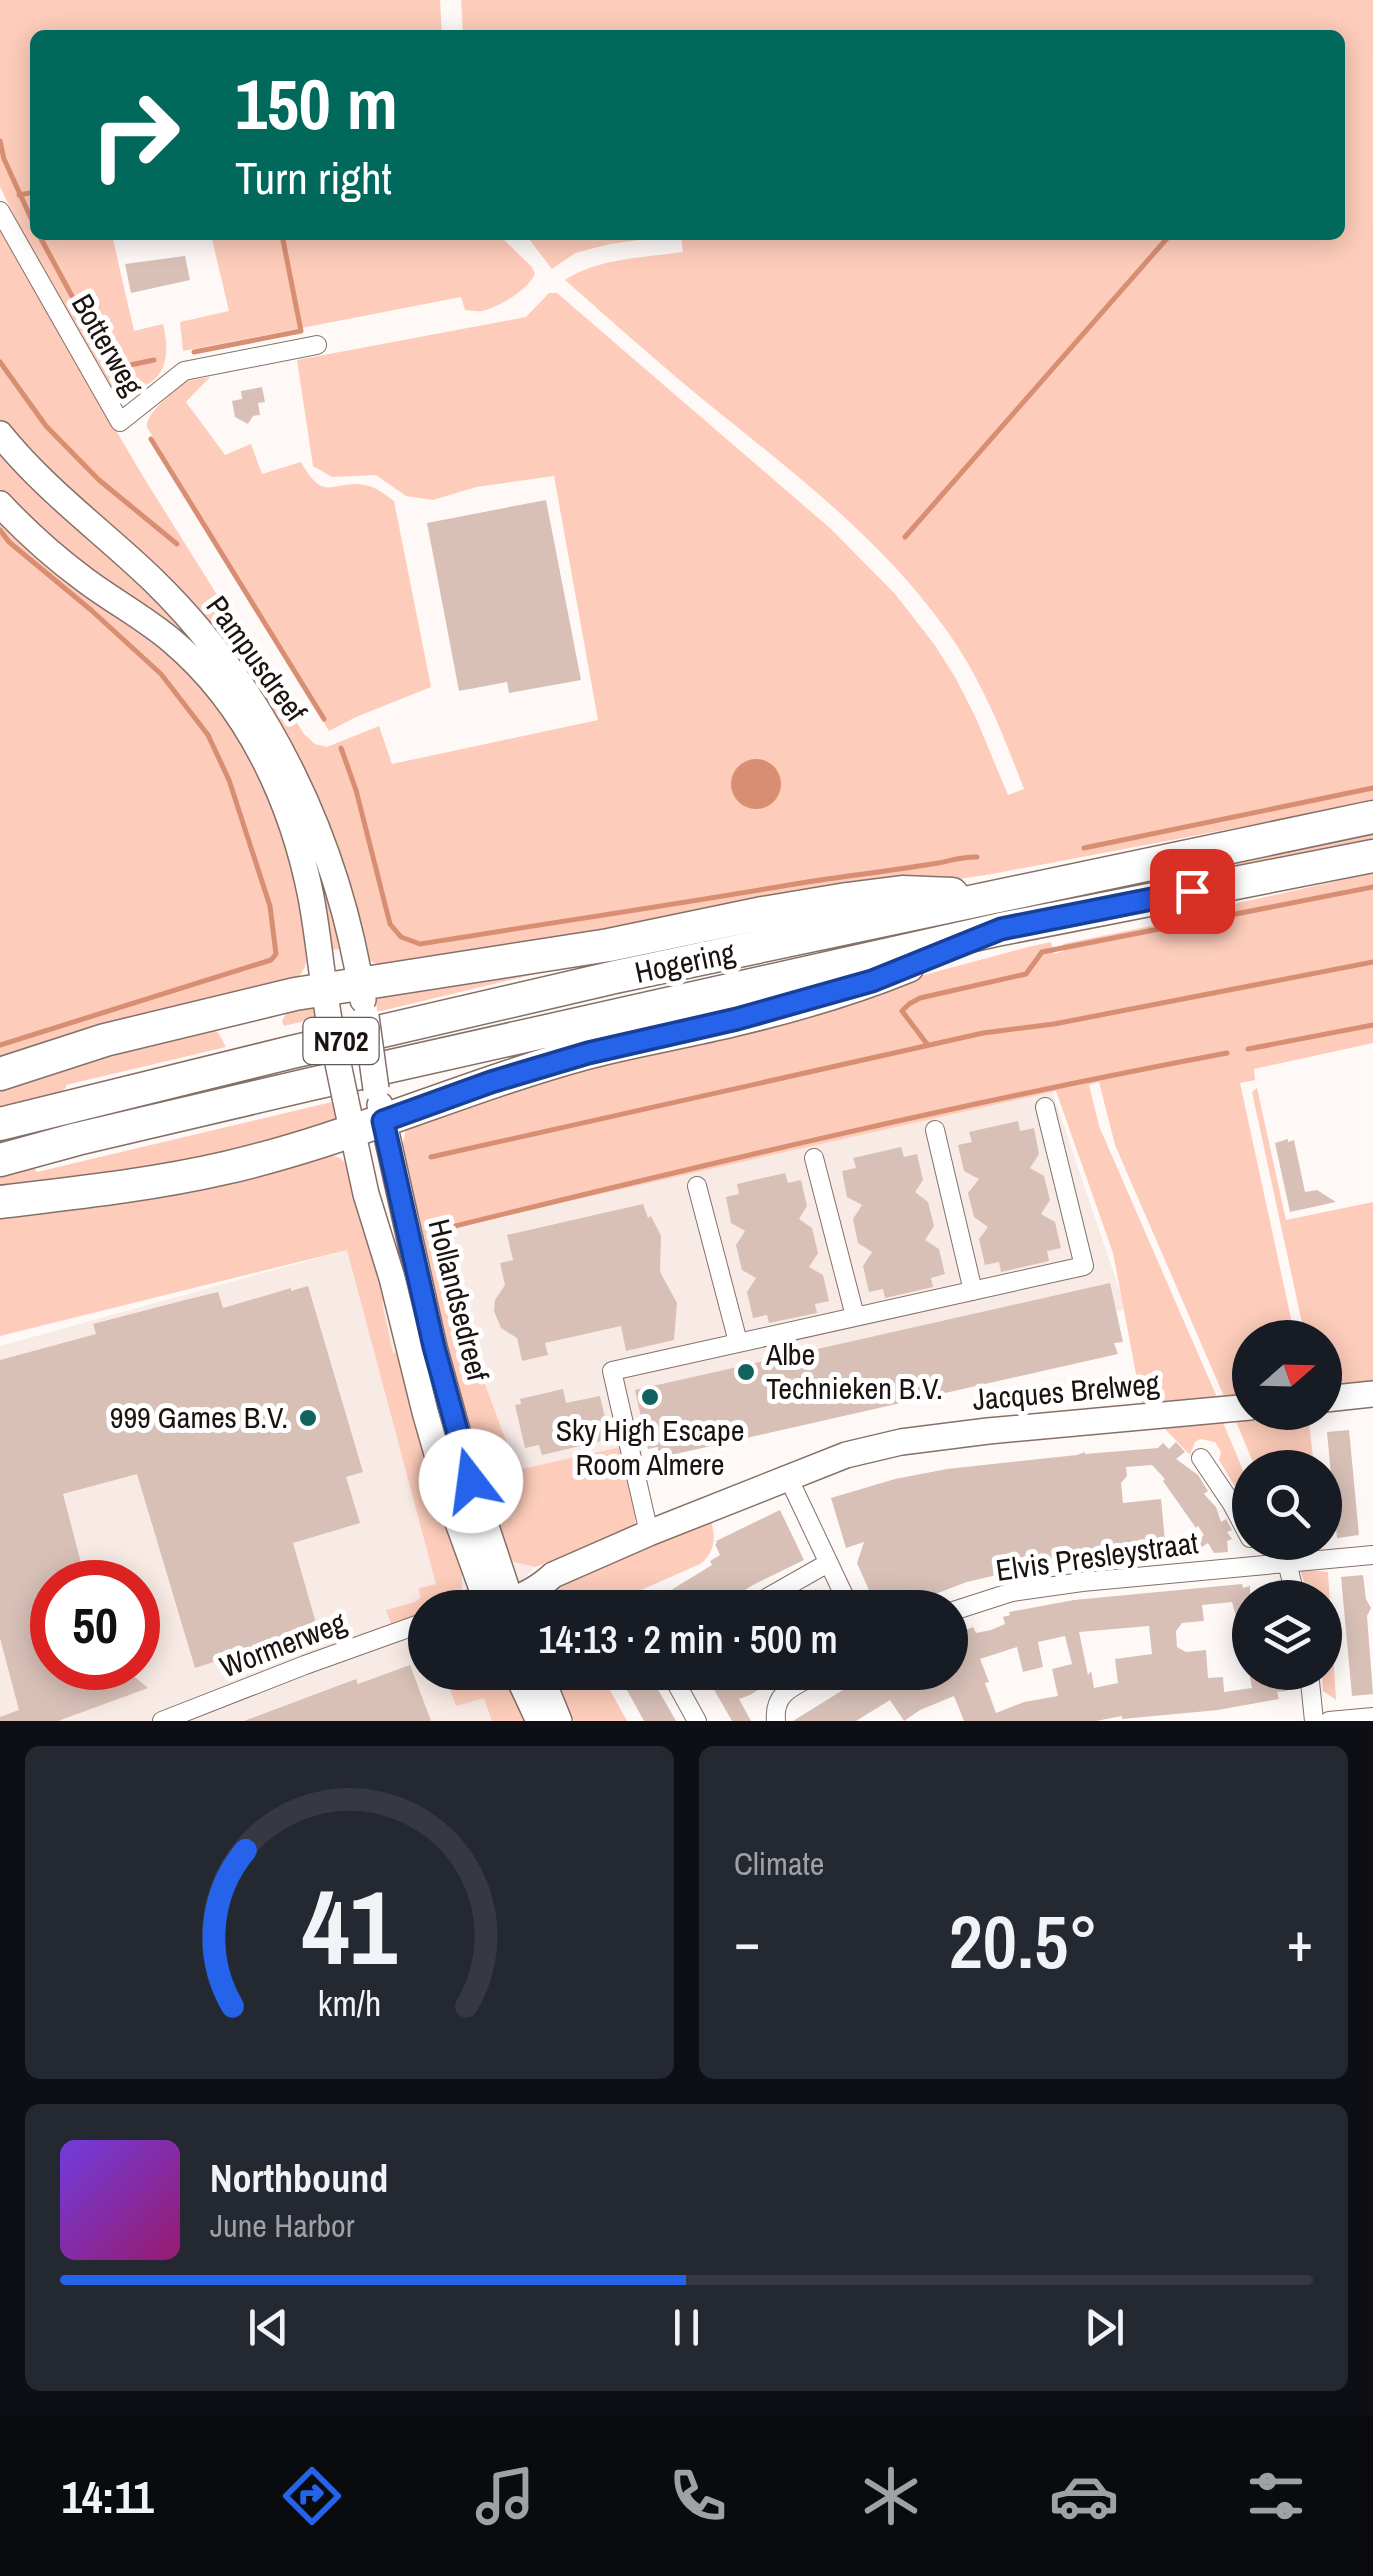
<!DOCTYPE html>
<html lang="en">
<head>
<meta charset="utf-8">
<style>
	:root { --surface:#171b24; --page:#242831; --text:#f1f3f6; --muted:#9ea1a6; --line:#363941; --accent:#2563eb }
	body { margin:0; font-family:"Archivo Narrow",sans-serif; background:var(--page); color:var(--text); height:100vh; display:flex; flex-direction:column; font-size:38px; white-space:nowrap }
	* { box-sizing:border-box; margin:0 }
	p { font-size:32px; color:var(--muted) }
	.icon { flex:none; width:55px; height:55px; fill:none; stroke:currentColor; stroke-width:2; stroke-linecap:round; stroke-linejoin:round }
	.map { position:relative; height:1721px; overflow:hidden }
	.details { display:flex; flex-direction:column; gap:25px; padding:25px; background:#0d0f14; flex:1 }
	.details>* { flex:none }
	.banner { position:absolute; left:30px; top:30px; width:1315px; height:210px; border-radius:15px; box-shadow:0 5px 25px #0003; background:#00695c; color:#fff; overflow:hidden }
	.needle { width:65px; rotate:70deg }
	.tools { position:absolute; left:1232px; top:1320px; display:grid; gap:20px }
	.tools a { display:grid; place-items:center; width:110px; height:110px; border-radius:50%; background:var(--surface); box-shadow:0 5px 25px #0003; font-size:50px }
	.speed { position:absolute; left:30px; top:1560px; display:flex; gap:20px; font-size:50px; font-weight:700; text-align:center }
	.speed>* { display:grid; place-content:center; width:130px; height:130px; border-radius:50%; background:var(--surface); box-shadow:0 5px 25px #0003; line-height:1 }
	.speed .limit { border:15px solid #d22; background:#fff; color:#111 }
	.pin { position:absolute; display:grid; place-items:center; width:85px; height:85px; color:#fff; margin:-42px; border-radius:20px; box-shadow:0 5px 15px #0006 }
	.me { position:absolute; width:110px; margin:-55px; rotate:345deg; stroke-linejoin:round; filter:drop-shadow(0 0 8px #0008) }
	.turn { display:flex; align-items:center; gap:35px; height:210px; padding:0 40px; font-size:45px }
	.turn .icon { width:130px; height:130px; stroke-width:2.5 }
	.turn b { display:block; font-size:70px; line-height:85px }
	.big { font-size:75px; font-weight:600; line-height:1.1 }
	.details .tile { flex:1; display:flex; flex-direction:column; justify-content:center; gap:15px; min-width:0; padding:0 35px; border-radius:15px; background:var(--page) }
	.details .dial { align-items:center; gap:0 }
	.dial svg { height:260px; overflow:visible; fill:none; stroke:var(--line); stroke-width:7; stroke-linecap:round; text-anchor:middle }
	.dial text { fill:var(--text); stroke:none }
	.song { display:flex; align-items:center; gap:30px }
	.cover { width:120px; height:120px; border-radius:15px; background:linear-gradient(135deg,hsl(260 70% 55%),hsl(320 70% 35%)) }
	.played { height:10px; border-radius:5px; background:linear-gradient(90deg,var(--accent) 50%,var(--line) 50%) }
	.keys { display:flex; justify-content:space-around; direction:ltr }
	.heat { display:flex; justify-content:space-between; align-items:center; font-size:55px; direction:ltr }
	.details .tiles { flex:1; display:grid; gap:25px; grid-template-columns:1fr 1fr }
	.tile:last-child { grid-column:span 2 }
	.trip { position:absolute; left:408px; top:1590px; width:560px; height:100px; border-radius:50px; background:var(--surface); box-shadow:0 5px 25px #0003; font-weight:600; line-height:100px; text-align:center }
	.dock { display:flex; height:160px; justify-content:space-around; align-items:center; background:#090b0e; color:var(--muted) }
	.dock .icon { width:70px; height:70px }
	.dock .active { color:var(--accent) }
	.dock b { font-size:45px; color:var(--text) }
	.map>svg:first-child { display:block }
</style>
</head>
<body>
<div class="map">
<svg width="1373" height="1721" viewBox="0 0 1373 1721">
	<rect width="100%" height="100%" fill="#fef9f7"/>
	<path fill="#f8ebe6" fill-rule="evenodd" d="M 1046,1073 L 1126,1309 L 636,1423 L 643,1453 L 497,1607 L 425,1608 L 425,1672 L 495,1673 L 523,1721 L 0,1721 L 0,1346 L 563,1190 ZM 52,1582 L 138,1582 L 138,1668 L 52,1668 Z"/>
	<path fill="#fdccba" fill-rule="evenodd" d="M 0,0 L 440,0 L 442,35 L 35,35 L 35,235 L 112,235 L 134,331 L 163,324 C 170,352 168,384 133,388 C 123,389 118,388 109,392 L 40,268 L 0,187 Z
		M 461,0 L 1373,0 L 1373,802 L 992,874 L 381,967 L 369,960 L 360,949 L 271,723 L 0,425 L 0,217 L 85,378 L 144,478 L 304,734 L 315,744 L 327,747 L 379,726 L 392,764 L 598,720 L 554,476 L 476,487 L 433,500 L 406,496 L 376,475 L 332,477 L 313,466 L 297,360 L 526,317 L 549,293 L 557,293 L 831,529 L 895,594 L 934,644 L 955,677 L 975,716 L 1008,795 L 1024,789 C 1003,734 982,680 947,631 C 885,543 799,477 716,410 C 664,368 615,324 565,280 C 598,258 643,258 683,252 L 681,235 L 1340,235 L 1340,35 L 463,35 ZM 755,759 C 776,762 777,773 779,793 C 756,827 715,797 739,765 Z
		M 211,235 L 499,235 L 532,267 L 535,274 C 528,290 499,307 482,311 C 476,312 471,310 465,310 L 461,297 L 183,351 L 180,322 L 229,311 Z
		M 526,235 L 676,235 L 610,244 L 575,253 L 552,269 Z
		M 210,377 L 186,402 L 225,455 L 251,444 L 262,474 L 301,462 C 325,505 333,479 365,485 C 376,487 386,495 394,501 L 431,687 L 356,717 L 329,731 L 147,427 C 147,410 170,399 179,382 Z
		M 0,443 L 166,601 L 282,762 L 347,948 L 325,951 L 272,760 L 114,593 L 0,495 Z
		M 0,511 L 176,651 L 230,720 L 274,813 L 291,861 L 303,916 L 307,957 L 305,967 L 297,980 L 0,1067 Z
		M 1373,832 L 1373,845 L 1062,911 L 1057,895 Z
		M 1373,873 L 1373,1043 L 1254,1069 L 1255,1080 L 1240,1083 L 1295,1337 L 1250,1338 L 1250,1400 L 1227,1398 L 1223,1394 L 1115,1145 L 1099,1082 L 1089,1085 L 1099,1126 L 1216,1395 L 1214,1400 L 1142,1405 L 1113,1253 L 1056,1091 L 458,1226 C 451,1228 442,1232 439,1239 C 434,1255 507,1441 517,1470 L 621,1447 L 636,1513 L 635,1524 L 623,1537 L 535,1567 L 514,1562 L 503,1551 L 448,1350 L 423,1248 L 402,1146 L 406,1130 L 413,1121 L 465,1098 L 1028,947 L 1051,942 L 1054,954 L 1064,951 L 1063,944 L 1219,912 L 1238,903 Z
		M 597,959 L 381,1011 L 377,1011 L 376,998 Z
		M 313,995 L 325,1024 L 315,1026 L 313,1019 L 284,1026 L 282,1021 L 293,1000 Z
		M 205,1021 L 219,1034 L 226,1047 L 66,1085 L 66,1088 L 54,1096 L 0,1109 L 0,1079 Z
		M 1257,1088 L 1286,1220 L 1373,1202 L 1373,1387 L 1325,1392 L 1325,1338 L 1305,1337 L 1252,1092 Z
		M 340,1100 L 346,1127 L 264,1147 L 0,1194 L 0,1174 L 17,1169 L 35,1169 L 37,1172 Z
		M 328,1154 L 340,1158 L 351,1168 L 385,1301 L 382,1303 L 393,1353 L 398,1352 L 462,1569 L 462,1590 C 448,1604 445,1607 425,1608 L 425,1614 L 392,1626 L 386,1610 L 415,1602 L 420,1598 L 419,1588 L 436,1584 L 347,1250 L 0,1336 L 0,1210 Z
		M 1308,1413 L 1314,1467 L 1255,1467 L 1235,1419 Z
		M 1222,1420 L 1250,1487 L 1250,1512 L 1219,1460 L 1221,1452 L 1215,1442 L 1200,1439 L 1195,1442 L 1190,1455 L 1162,1426 Z
		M 711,1521 C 716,1538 715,1553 700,1564 L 630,1595 L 612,1607 L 537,1608 L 553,1588 Z
		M 1300,1569 L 1328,1572 L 1336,1700 L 1323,1691 L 1322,1673 L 1325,1672 L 1325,1598 L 1309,1597 Z
		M 444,1673 L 505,1673 L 531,1721 L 492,1721 L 484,1698 L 456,1706 Z
		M 552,1673 L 602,1673 L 606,1683 L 627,1721 L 574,1721 Z"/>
	<path fill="#d88e72" d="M731 784a25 25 0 1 1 50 0a25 25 0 1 1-50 0Z"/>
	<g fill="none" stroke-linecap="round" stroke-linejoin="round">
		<path stroke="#d88e72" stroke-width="5" d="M 0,141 L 4,159 L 35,227
			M 19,195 L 35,192
			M 39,235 L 114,374
			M 194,352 L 301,331 L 282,235
			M 0,362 L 46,426 L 99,480 L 177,544
			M 111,369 L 154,360
			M 151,439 L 324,719
			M 0,530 L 9,542 L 91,610 L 161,674 L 208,735 L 229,780 L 270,906 L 276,954 L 271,960 L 0,1045
			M 905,537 L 1170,235
			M 341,748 L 356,790 L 390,924 L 401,937 L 420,944 C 543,924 666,906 789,885 C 836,877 884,872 932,864 C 948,862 961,856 977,857
			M 1084,848 L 1373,788
			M 927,1044 L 902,1011 L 909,1004 L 920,998 L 1026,974 L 1042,952 L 1373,887
			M 1248,1049 L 1373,1025
			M 431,1157 L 983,1033 L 1054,1024 L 1373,962
			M 435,1231 C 698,1166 961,1103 1227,1053"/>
	</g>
	<path fill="#d8c0b7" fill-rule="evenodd" d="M 185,256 L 190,280 L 131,293 L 125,264 Z
		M 262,387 L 265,402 L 258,403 L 260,415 L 253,416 L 248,424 L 235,417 L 232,401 L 242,399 L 241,391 Z
		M 546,500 L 581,680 L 509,693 L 507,682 L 459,691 L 427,523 Z
		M 1018,1121 L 1020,1131 L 1034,1128 L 1039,1154 L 1030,1168 L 1044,1176 L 1050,1200 L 1041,1214 L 1055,1222 L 1061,1248 L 1047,1251 L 1049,1261 L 1001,1272 L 999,1262 L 985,1265 L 979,1239 L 988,1227 L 974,1217 L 968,1193 L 979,1179 L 964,1171 L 958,1145 L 972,1142 L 969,1132 Z
		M 1288,1139 L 1288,1142 L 1294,1140 L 1305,1192 L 1317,1190 L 1336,1202 L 1290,1212 L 1275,1143 Z
		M 901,1147 L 904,1157 L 917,1154 L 923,1180 L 915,1192 L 928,1202 L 934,1226 L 925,1240 L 939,1249 L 945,1274 L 931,1278 L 933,1287 L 885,1298 L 883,1289 L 869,1292 L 863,1266 L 872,1252 L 858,1243 L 853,1219 L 862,1205 L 847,1197 L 842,1171 L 856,1168 L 853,1158 Z
		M 785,1173 L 788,1183 L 801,1180 L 807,1206 L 799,1219 L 812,1228 L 818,1253 L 809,1267 L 823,1275 L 829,1301 L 815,1304 L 817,1313 L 769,1323 L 767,1315 L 753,1318 L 747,1292 L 756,1278 L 742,1270 L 736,1245 L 745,1231 L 731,1223 L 726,1197 L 739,1194 L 737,1184 Z
		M 643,1204 L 648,1218 L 651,1216 L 661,1236 L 660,1272 L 677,1303 L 674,1340 L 626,1351 L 621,1326 L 545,1343 L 548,1355 L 522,1361 L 517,1338 L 501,1328 L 494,1311 L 495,1300 L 505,1285 L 500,1263 L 513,1260 L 507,1235 Z
		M 1110,1283 L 1123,1342 L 1114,1343 L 1118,1354 L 658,1458 L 658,1447 L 648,1449 L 635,1390 Z
		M 308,1286 L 363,1472 L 346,1477 L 360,1523 L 293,1543 L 316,1623 L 284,1633 L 285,1637 L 254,1647 L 255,1649 L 195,1668 L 137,1474 L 63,1494 L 86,1582 L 52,1582 L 52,1668 L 109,1668 L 112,1680 L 130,1673 L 148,1688 L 58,1721 L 0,1721 L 0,1717 L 19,1710 L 0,1638 L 0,1360 L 96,1334 L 93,1324 L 185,1300 L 218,1292 L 223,1308 L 291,1288 L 291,1291 Z
		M 563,1389 L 566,1403 L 600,1396 L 610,1439 L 542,1455 L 539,1445 L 525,1448 L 515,1405 L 521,1404 L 520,1399 Z
		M 1349,1430 L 1359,1535 L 1337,1538 L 1327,1432 Z
		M 1176,1442 L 1185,1452 L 1176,1459 L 1198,1475 L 1208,1491 L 1204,1494 L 1216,1507 L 1221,1522 L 1226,1519 L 1232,1530 L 1227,1532 L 1232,1539 L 1227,1541 L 1228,1552 L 1214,1553 L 1208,1543 L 1202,1547 L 1198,1540 L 1204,1535 L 1198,1526 L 1196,1528 L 1163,1481 L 1165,1479 L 1152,1465 L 1126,1467 L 1127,1476 L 1121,1483 L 1123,1503 L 1161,1499 L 1165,1541 L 1179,1540 L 1181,1553 L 1134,1554 L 1057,1562 L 1048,1566 L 1047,1563 L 967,1582 L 898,1608 L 877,1608 L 857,1563 L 864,1542 L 846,1548 L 831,1498 L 895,1479 L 947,1469 L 1077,1455 L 1085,1452 L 1085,1454 L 1158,1448 L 1163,1443 L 1169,1449 Z
		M 780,1510 L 804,1560 L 753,1585 L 715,1608 L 671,1608 L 663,1595 L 712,1565 L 710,1561 L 720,1555 L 715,1544 L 717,1543 L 716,1541 Z
		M 1363,1575 L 1366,1599 L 1371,1608 L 1367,1616 L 1373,1694 L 1352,1696 L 1341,1577 Z
		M 1242,1584 L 1243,1588 L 1250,1586 L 1250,1652 L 1246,1653 L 1232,1602 L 1202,1605 L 1204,1621 L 1182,1623 L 1176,1631 L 1177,1647 L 1186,1652 L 1206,1650 L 1208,1678 L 1223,1677 L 1224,1692 L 1252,1688 L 1249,1672 L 1275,1672 L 1276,1679 L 1286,1677 L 1287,1691 L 1277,1692 L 1279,1699 L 1218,1710 L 1122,1719 L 1122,1716 L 1096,1721 L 964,1721 L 954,1696 L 920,1710 L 904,1721 L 890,1700 L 856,1721 L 793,1721 L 872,1672 L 950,1672 L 950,1636 L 973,1627 L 976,1633 L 991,1630 L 1005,1624 L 1003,1617 L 1010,1615 L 1009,1612 L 1074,1600 ZM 1149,1626 L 1152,1654 L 1115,1659 L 1118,1683 L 1094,1688 L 1091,1671 L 1088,1675 L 1079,1632 ZM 1065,1636 L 1072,1664 L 1052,1669 L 1058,1696 L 1024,1702 L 996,1713 L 985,1683 L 989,1682 L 980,1659 L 1017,1647 L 1023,1672 L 1043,1667 L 1038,1642 Z
		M 816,1589 L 828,1608 L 787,1608 Z
		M 410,1665 L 431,1721 L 244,1721 L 356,1679 L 358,1684 Z
		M 617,1672 L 648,1672 L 676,1721 L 644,1721 Z
		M 704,1672 L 786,1672 L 750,1695 L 739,1699 L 751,1721 L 732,1721 Z"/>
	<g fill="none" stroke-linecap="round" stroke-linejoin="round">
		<g stroke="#857068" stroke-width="20">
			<path id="street" d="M 0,211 L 120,422 L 184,371 L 317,345
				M 935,1130 L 973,1291
				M 814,1158 L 855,1316
				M 697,1186 L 738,1342
				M 1201,1458 L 1232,1504 L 1250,1538
				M 788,1477 L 850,1608
				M 649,1533 L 612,1371 L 1084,1266 L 1045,1107
				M 1287,1563 L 1296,1598
				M 450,1608 L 484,1593
				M 749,1608 L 828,1563
				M 950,1612 L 1012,1592 L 1082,1582 L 1373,1555
				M 670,1672 L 697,1721
				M 1309,1672 L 1314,1721
				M 162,1721 L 305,1665 L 425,1622
				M 776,1721 C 773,1690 797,1686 820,1672
				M 1329,1721 L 1373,1717"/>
		</g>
		<g stroke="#857068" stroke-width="28">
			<path id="secondary" d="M 0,434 C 46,491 101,530 153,580 C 268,692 339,842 363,1000
				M 0,504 C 26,532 54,557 85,580 C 113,601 145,618 172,641 C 248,705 292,801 311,897 C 319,939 322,982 330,1025
				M 345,1097 L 366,1194 L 392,1278 L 425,1412 L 452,1506 L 489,1608
				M 380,1105 L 434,1347 L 471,1481 L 513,1608
				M 1325,1399 L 1373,1394
				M 491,1608 C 514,1600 535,1592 553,1575 L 649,1533 L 846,1455 L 901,1442 L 988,1431 L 1250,1407
				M 516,1672 L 539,1721
				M 539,1672 L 559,1721"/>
		</g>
		<g stroke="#857068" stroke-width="35">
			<path id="highway" d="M 0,1074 L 105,1040 L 295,994 L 609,945 L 763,913 L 847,899 L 902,892 L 952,894
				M 0,1124 L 292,1052 L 615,977 L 1373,817
				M 0,1160 L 77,1139 L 311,1084 L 1001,929 L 1373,856
				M 0,1202 C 75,1193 151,1185 225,1168 C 348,1140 464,1086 586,1053 C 635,1040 685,1032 734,1020 C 793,1006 852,989 908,966"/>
		</g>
		<use href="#street" stroke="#fff" stroke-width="18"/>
		<use href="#secondary" stroke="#fff" stroke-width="25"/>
		<use href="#highway" stroke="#fff" stroke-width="32"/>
		<g stroke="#857068" stroke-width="28" stroke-linecap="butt">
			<path id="secondary-bridge" d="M 366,1016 L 376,1089
				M 330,1025 L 345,1097"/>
		</g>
		<use href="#secondary-bridge" stroke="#fff" stroke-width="25"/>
	</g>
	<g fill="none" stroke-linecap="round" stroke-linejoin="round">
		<g stroke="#184099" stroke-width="25">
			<path id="route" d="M 471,1481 L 434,1347 L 383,1121 L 491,1082 L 588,1053 L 737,1019 L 872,981 L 1001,929 L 1192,891"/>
		</g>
		<use href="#route" stroke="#2563eb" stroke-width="18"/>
	</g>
	<g fill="#12625f" stroke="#fff" stroke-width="4">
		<circle cx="746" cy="1372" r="10"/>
		<circle cx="650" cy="1397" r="10"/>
		<circle cx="308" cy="1418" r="10"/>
	</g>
	<g text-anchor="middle" stroke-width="10" stroke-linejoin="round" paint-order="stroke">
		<rect fill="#fff" stroke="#5f5a58" stroke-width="2.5" x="303.5" y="1018" width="75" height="46" rx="8"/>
		<g font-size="28" font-weight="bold" fill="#1b1310">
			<text x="341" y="1051">N702</text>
		</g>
		<g font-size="30" fill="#1b1310" stroke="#fff">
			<text transform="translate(107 345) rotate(60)" y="10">Botterweg</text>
			<text transform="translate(256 659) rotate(54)" y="10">Pampusdreef</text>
			<text transform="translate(685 963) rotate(-12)" y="10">Hogering</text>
			<text transform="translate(458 1300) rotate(76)" y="10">Hollandsedreef</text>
			<text transform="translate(1066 1392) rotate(-5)" y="10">Jacques Brelweg</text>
			<text transform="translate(1097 1557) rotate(-8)" y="10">Elvis Presleystraat</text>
			<text transform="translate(283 1645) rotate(-21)" y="10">Wormerweg</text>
		</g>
		<g font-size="30" fill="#1b1310" stroke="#fff" text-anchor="start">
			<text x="766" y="1365">Albe<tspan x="766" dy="34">Technieken B.V.</tspan></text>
			<text x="288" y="1428" text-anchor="end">999 Games B.V.</text>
			<text x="650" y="1441" text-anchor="middle">Sky High Escape<tspan x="650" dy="34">Room Almere</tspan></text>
		</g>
	</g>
</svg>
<div class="tools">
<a><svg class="needle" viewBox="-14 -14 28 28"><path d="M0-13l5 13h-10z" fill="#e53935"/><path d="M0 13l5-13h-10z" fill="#9ea1a6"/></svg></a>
<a><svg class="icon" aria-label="search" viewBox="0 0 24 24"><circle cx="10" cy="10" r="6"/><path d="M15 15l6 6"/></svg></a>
<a><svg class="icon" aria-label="layers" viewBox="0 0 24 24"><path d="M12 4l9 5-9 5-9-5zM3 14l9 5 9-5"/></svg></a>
</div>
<div class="speed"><div class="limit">50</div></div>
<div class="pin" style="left:1192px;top:891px;background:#d93025"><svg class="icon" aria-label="arrive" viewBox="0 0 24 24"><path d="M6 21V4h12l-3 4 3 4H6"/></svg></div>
<svg class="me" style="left:471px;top:1481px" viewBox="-20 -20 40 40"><circle r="19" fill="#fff"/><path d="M0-13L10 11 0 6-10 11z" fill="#2563eb"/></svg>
<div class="trip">14:13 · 2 min · 500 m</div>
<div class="banner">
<div class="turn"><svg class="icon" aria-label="right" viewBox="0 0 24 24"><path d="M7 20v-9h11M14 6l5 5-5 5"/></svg><div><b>150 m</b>Turn right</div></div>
</div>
</div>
<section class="details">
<div class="tiles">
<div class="tile dial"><svg viewBox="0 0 100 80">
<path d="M14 69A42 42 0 1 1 86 69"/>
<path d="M14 69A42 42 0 0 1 18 21" stroke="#2563eb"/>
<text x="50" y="56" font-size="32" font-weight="700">41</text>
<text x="50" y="72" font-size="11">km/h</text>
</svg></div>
<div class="tile"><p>Climate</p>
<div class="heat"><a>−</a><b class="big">20.5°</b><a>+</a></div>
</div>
<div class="tile">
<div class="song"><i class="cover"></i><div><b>Northbound</b><p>June Harbor</p></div></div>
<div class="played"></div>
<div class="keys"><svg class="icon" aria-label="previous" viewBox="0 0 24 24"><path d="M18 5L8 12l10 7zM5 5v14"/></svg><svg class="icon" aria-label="pause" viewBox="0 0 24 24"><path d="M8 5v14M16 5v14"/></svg><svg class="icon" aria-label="next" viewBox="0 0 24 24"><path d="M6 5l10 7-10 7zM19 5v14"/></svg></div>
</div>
</div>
</section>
<nav class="dock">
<b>14:11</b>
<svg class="icon active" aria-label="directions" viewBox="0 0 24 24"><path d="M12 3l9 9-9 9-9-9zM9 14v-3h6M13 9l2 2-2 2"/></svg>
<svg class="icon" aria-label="music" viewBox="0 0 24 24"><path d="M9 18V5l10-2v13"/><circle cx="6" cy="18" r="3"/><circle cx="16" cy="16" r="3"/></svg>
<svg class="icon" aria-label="phone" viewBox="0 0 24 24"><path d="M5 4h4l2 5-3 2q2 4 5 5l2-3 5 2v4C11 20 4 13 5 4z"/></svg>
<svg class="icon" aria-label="climate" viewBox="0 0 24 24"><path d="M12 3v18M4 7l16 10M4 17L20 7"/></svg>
<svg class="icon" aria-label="car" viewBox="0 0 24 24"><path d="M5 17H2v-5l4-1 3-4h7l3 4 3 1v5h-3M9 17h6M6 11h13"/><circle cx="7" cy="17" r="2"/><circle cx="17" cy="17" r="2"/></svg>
<svg class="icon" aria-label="filters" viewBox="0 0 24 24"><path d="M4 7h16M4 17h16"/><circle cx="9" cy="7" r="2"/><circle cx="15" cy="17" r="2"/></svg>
</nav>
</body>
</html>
